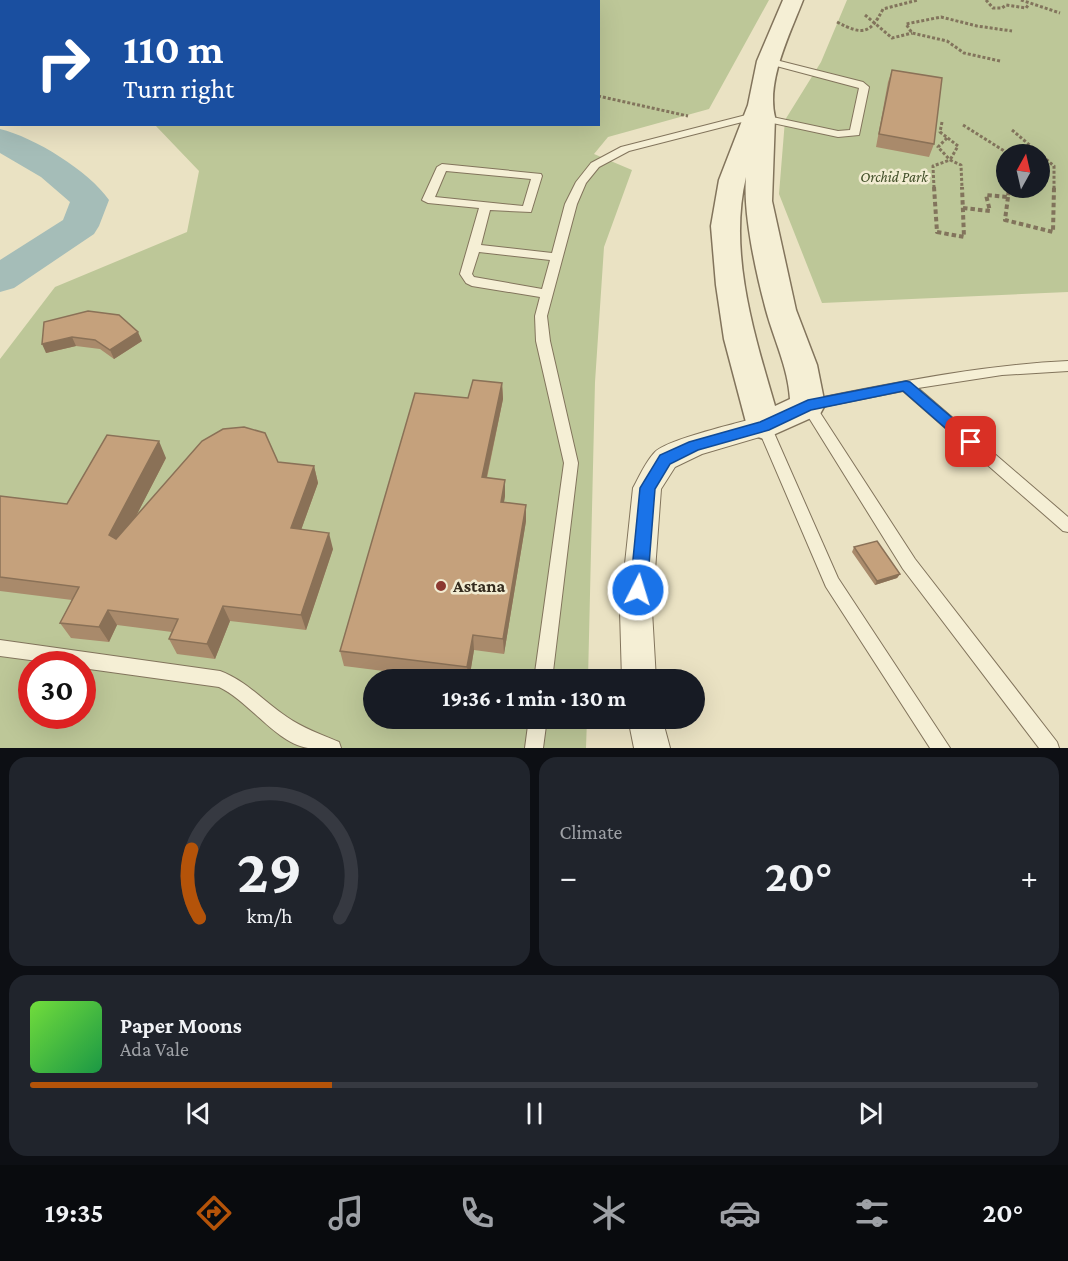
<!DOCTYPE html>
<html lang="en">
<head>
<meta charset="utf-8">
<style>
	:root { --surface:#171b24; --page:#20242c; --text:#f1f3f6; --muted:#9ea1a6; --line:#363941; --accent:#b45309 }
	body { margin:0; font-family:"Crimson Pro",serif; background:var(--page); color:var(--text); height:100vh; display:flex; flex-direction:column; font-size:22px; white-space:nowrap }
	* { box-sizing:border-box; margin:0 }
	p { font-size:20px; color:var(--muted) }
	.icon { flex:none; width:33px; height:33px; fill:none; stroke:currentColor; stroke-width:2; stroke-linecap:round; stroke-linejoin:round }
	.map { position:relative; height:748px; overflow:hidden }
	.details { display:flex; flex-direction:column; gap:9px; padding:9px; background:#0d0f14; flex:1 }
	.details>* { flex:none }
	.guide { position:absolute; left:0px; top:0px; width:600px; height:126px; box-shadow:0 6px 24px #0002; background:#1a4fa0; color:#fff; overflow:hidden }
	.needle { width:39px; rotate:8deg }
	.tools { position:absolute; left:996px; top:144px; display:grid; gap:12px }
	.tools a { display:grid; place-items:center; width:54px; height:54px; border-radius:50%; background:var(--surface); box-shadow:0 6px 24px #0002; font-size:30px }
	.speed { position:absolute; left:18px; top:651px; display:flex; gap:12px; font-size:30px; font-weight:700; text-align:center }
	.speed>* { display:grid; place-content:center; width:78px; height:78px; border-radius:50%; background:var(--surface); box-shadow:0 6px 24px #0002; line-height:1 }
	.speed .limit { border:9px solid #d22; background:#fff; color:#111 }
	.pin { position:absolute; display:grid; place-items:center; width:51px; height:51px; color:#fff; margin:-26px; border-radius:12px; box-shadow:0 3px 9px #0006 }
	.me { position:absolute; width:66px; margin:-33px; rotate:5deg; stroke-linejoin:round; filter:drop-shadow(0 0 4px #0008) }
	.turn { display:flex; align-items:center; gap:21px; height:126px; padding:0 24px; font-size:27px }
	.turn .icon { width:78px; height:78px; stroke-width:2.5 }
	.turn b { display:block; font-size:42px; line-height:51px }
	.big { font-size:45px; font-weight:700; line-height:1.1 }
	.details .tile { flex:1; display:flex; flex-direction:column; justify-content:center; gap:9px; min-width:0; padding:0 21px; border-radius:18px; background:var(--page) }
	.details .dial { align-items:center; gap:0 }
	.dial svg { height:156px; overflow:visible; fill:none; stroke:var(--line); stroke-width:7; stroke-linecap:round; text-anchor:middle }
	.dial text { fill:var(--text); stroke:none }
	.song { display:flex; align-items:center; gap:18px }
	.cover { width:72px; height:72px; border-radius:9px; background:linear-gradient(135deg,hsl(100 70% 55%),hsl(140 70% 35%)) }
	.played { height:6px; border-radius:3px; background:linear-gradient(90deg,var(--accent) 30%,var(--line) 30%) }
	.keys { display:flex; justify-content:space-around; direction:ltr }
	.heat { display:flex; justify-content:space-between; align-items:center; font-size:33px; direction:ltr }
	.details .tiles { flex:1; display:grid; gap:9px; grid-template-columns:1fr 1fr }
	.tile:last-child { grid-column:span 2 }
	.trip { position:absolute; left:363px; top:669px; width:342px; height:60px; border-radius:30px; background:var(--surface); box-shadow:0 6px 24px #0002; font-weight:700; line-height:60px; text-align:center }
	.menu { display:flex; height:96px; justify-content:space-around; align-items:center; background:#090b0e; color:var(--muted) }
	.menu .icon { width:42px; height:42px }
	.menu .on { color:var(--accent) }
	.menu b { font-size:27px; color:var(--text) }
	.map>svg:first-child { display:block }
</style>
</head>
<body>
<div class="map">
<svg width="1068" height="748" viewBox="0 0 1068 748">
	<rect width="100%" height="100%" fill="#eae2c3"/>
	<path fill="#bdc798" fill-rule="evenodd" d="M 233,0 L 769,0 L 709,109 L 608,137 L 594,154 L 632,170 L 604,247 L 595,382 L 588,679 L 374,680 L 374,718 L 587,719 L 586,748 L 0,748 L 0,359 L 55,287 L 187,232 L 199,171 L 155,125 L 598,124 L 598,2 L 231,1 ZM 32,664 L 82,664 L 82,716 L 32,716 Z
		M 847,0 L 1068,0 L 1068,292 L 822,303 L 779,194 L 785,120 L 821,62 ZM 1006,154 L 1040,154 L 1040,188 L 1006,188 Z"/>
	<g fill="none" stroke-linecap="round" stroke-linejoin="round">
		<path fill="#a5bdb8" fill-rule="evenodd" d="M 76,0 L 104,0 L 75,2 Z
			M 2,93 L 2,113 L 0,114 L 0,94 Z
			M 0,129 C 34,137 89,171 109,200 L 99,226 L 94,234 L 14,288 L 0,292 L 0,260 L 63,220 L 70,202 L 41,177 L 0,153 Z"/>
		<g stroke="#82745c" stroke-width="2">
			<path id="service" d="M 768,58 L 863,82 L 869,87 L 859,135 L 838,137 L 754,119 L 629,151 L 599,167 L 586,183 L 577,204 L 547,316 L 550,341 L 578,463 L 552,680 L 534,680 L 564,463 L 536,341 L 535,316 L 540,297 L 472,286 L 466,283 L 460,274 L 479,208 L 428,203 L 422,200 L 437,167 L 442,164 L 541,174 L 542,176 L 531,212 L 490,210 L 481,245 L 552,253 L 565,204 L 576,182 L 591,163 L 621,147 L 754,113 L 838,131 L 850,130 L 859,88 L 765,63 L 765,59 ZM 446,171 L 531,179 L 523,206 L 435,197 ZM 479,252 L 550,260 L 542,289 L 474,277 L 472,274 Z
				M 1068,361 L 1068,371 L 1002,375 L 918,388 L 1068,517 L 1068,532 L 1063,531 L 903,391 L 817,408 L 915,559 L 1057,742 L 1059,748 L 1039,748 L 903,569 L 801,405 L 803,401 L 808,400 C 894,383 980,365 1068,361 Z
				M 764,421 L 769,422 L 771,426 L 838,578 L 950,748 L 930,748 L 826,587 L 757,426 L 759,422 Z
				M 0,640 L 220,671 C 247,681 263,701 287,717 C 303,728 320,734 339,742 L 341,748 C 331,748 319,748 308,748 C 276,743 249,701 219,687 L 82,668 L 82,664 L 60,664 L 0,656 Z
				M 529,718 L 547,718 L 543,748 L 525,748 Z"/>
		</g>
		<g stroke="#82745c" stroke-width="2">
			<path id="minor" d="M 764,416 L 773,419 L 777,426 L 773,433 L 702,454 L 675,467 L 661,489 L 652,611 L 656,680 L 622,680 L 620,611 L 633,488 C 639,477 646,461 655,452 C 668,439 742,422 764,416 Z
				M 628,718 L 662,718 L 670,748 L 634,748 Z"/>
		</g>
		<g stroke="#82745c" stroke-width="3">
			<path id="tertiary" d="M 783,0 L 803,0 C 790,34 766,81 775,117 L 772,201 L 796,310 L 817,365 L 825,405 L 820,414 L 764,439 L 752,435 L 747,426 L 724,339 L 716,285 L 711,226 L 719,180 L 748,105 L 757,61 ZM 746,177 C 743,214 756,273 766,310 C 774,340 788,367 790,399 L 775,406 C 754,334 728,252 746,177 Z"/>
		</g>
		<path stroke="#82745c" stroke-width="3" stroke-dasharray="3 2" stroke-linecap="butt" d="M 159,0 L 166,2
			M 986,0 L 993,8 L 1002,8 L 1006,5 L 1026,8 L 1029,4
			M 1021,0 L 1060,13
			M 865,15 L 892,38 L 912,33
			M 837,22 C 862,35 870,35 883,9 L 918,0
			M 1000,61 L 964,53 L 947,41 L 912,33 L 906,24 L 941,17 L 977,26 L 1012,31
			M 598,96 L 688,116
			M 942,122 L 940,132 L 958,146 L 950,160
			M 963,125 L 1009,154
			M 1012,130 L 1054,166 L 1054,188
			M 947,138 L 938,147 L 950,160
			M 950,160 L 961,165 L 962,188
			M 934,188 L 933,166 L 950,160"/>
		<path stroke="#82745c" stroke-width="4" stroke-dasharray="4.5 3" stroke-linecap="butt" d="M 934,187 L 937,232 L 964,237 L 962,187
			M 1008,197 L 1005,220 L 1053,232 L 1054,187
			M 963,208 L 990,211 L 986,195 L 1008,197 L 1009,188"/>
		<use href="#service" fill="#f5efd5" fill-rule="evenodd"/>
		<use href="#minor" fill="#f5efd5" fill-rule="evenodd"/>
		<use href="#tertiary" fill="#f5efd5" fill-rule="evenodd"/>
	</g>
	<path fill="#a98a6b" d="M 892,70 L 934,144 L 929,157 L 876,147 L 888,82 Z
		M 44,322 L 142,341 L 114,359 L 100,349 L 76,346 L 46,353 Z
		M 502,383 L 503,399 L 487,478 L 505,480 L 505,496 L 504,502 L 526,505 L 526,521 L 504,654 L 474,650 L 469,680 L 455,680 L 344,666 L 340,651 Z
		M 166,458 L 136,516 L 278,462 L 314,466 L 318,483 L 301,530 L 333,549 L 306,630 L 230,621 L 215,659 L 177,654 L 169,639 L 172,632 L 117,625 L 109,642 L 71,638 L 60,623 L 72,600 L 0,591 L 0,496 L 67,504 Z
		M 854,547 L 900,574 L 897,578 L 875,585 L 852,552 Z"/>
	<path fill="#8a7157" d="M 138,332 L 142,341 L 114,359 L 110,350 Z
		M 72,337 L 76,346 L 46,353 L 42,344 Z
		M 502,383 L 503,399 L 483,494 L 482,477 Z
		M 159,441 L 166,458 L 118,551 L 109,535 Z
		M 314,466 L 318,483 L 296,544 L 291,528 Z
		M 505,480 L 505,496 L 501,518 L 501,502 Z
		M 526,505 L 526,521 L 504,654 L 503,639 Z
		M 329,533 L 333,549 L 306,630 L 301,615 Z
		M 900,574 L 897,578 L 875,585 L 877,581 Z
		M 223,606 L 230,621 L 215,659 L 207,644 Z
		M 108,610 L 117,625 L 109,642 L 99,627 Z
		M 473,635 L 474,650 L 469,680 L 467,667 Z"/>
	<path fill="#c5a17c" stroke="#8a7157" stroke-width="1.5" d="M 892,70 L 942,78 L 934,144 L 879,134 Z
		M 88,311 L 119,315 L 138,332 L 110,350 L 95,340 L 72,337 L 42,344 L 44,322 Z
		M 473,380 L 502,383 L 482,477 L 505,480 L 501,502 L 526,505 L 503,639 L 473,635 L 467,667 L 340,651 L 415,393 L 468,398 Z
		M 244,427 L 265,433 L 278,462 L 314,466 L 291,528 L 329,533 L 301,615 L 223,606 L 207,644 L 169,639 L 178,619 L 108,610 L 99,627 L 60,623 L 79,587 L 0,577 L 0,496 L 67,504 L 107,435 L 159,441 L 109,535 L 116,539 L 202,441 L 223,429 Z
		M 877,541 L 900,574 L 877,581 L 854,547 Z"/>
	<path fill="#1a73e8" stroke="#114b97" stroke-width="1.5" d="M 906,381 L 910,382 L 976,438 L 978,442 L 976,446 L 966,446 L 903,391 L 811,410 L 769,430 L 698,450 L 670,464 L 655,489 L 647,590 L 644,595 L 638,597 L 632,595 L 630,590 L 640,488 L 660,455 L 689,442 L 760,422 L 808,400 Z"/>
	<circle fill="#8c3931" stroke="#f2ecd2" stroke-width="2" cx="441" cy="586" r="6"/>
	<g text-anchor="middle" stroke-width="5" stroke-linejoin="round" paint-order="stroke">
		<g font-size="15" font-style="italic" fill="#404e27" stroke="#f2ecd2">
			<text x="894" y="182">Orchid Park</text>
		</g>
		<g font-size="18" font-weight="bold" fill="#342b1e" stroke="#f2ecd2" text-anchor="start">
			<text x="453" y="592">Astana</text>
		</g>
	</g>
</svg>
<div class="tools">
<a><svg class="needle" viewBox="-14 -14 28 28"><path d="M0-13l5 13h-10z" fill="#e53935"/><path d="M0 13l5-13h-10z" fill="#9ea1a6"/></svg></a>
</div>
<div class="speed"><div class="limit">30</div></div>
<div class="pin" style="left:971px;top:442px;background:#d93025"><svg class="icon" aria-label="arrive" viewBox="0 0 24 24"><path d="M6 21V4h12l-3 4 3 4H6"/></svg></div>
<svg class="me" style="left:638px;top:590px" viewBox="-20 -20 40 40"><circle r="17" fill="#1a73e8" stroke="#fff" stroke-width="3"/><path d="M0-11L8 9 0 5-8 9z" fill="#fff"/></svg>
<div class="trip">19:36 · 1 min · 130 m</div>
<div class="guide">
<div class="turn"><svg class="icon" aria-label="right" viewBox="0 0 24 24"><path d="M7 20v-9h11M14 6l5 5-5 5"/></svg><div><b>110 m</b>Turn right</div></div>
</div>
</div>
<section class="details">
<div class="tiles">
<div class="tile dial"><svg viewBox="0 0 100 80">
<path d="M14 69A42 42 0 1 1 86 69"/>
<path d="M14 69A42 42 0 0 1 10 34" stroke="#b45309"/>
<text x="50" y="56" font-size="32" font-weight="700">29</text>
<text x="50" y="72" font-size="11">km/h</text>
</svg></div>
<div class="tile"><p>Climate</p>
<div class="heat"><a>−</a><b class="big">20°</b><a>+</a></div>
</div>
<div class="tile">
<div class="song"><i class="cover"></i><div><b>Paper Moons</b><p>Ada Vale</p></div></div>
<div class="played"></div>
<div class="keys"><svg class="icon" aria-label="previous" viewBox="0 0 24 24"><path d="M18 5L8 12l10 7zM5 5v14"/></svg><svg class="icon" aria-label="pause" viewBox="0 0 24 24"><path d="M8 5v14M16 5v14"/></svg><svg class="icon" aria-label="next" viewBox="0 0 24 24"><path d="M6 5l10 7-10 7zM19 5v14"/></svg></div>
</div>
</div>
</section>
<nav class="menu">
<b>19:35</b>
<svg class="icon on" aria-label="directions" viewBox="0 0 24 24"><path d="M12 3l9 9-9 9-9-9zM9 14v-3h6M13 9l2 2-2 2"/></svg>
<svg class="icon" aria-label="music" viewBox="0 0 24 24"><path d="M9 18V5l10-2v13"/><circle cx="6" cy="18" r="3"/><circle cx="16" cy="16" r="3"/></svg>
<svg class="icon" aria-label="phone" viewBox="0 0 24 24"><path d="M5 4h4l2 5-3 2q2 4 5 5l2-3 5 2v4C11 20 4 13 5 4z"/></svg>
<svg class="icon" aria-label="climate" viewBox="0 0 24 24"><path d="M12 3v18M4 7l16 10M4 17L20 7"/></svg>
<svg class="icon" aria-label="car" viewBox="0 0 24 24"><path d="M5 17H2v-5l4-1 3-4h7l3 4 3 1v5h-3M9 17h6M6 11h13"/><circle cx="7" cy="17" r="2"/><circle cx="17" cy="17" r="2"/></svg>
<svg class="icon" aria-label="filters" viewBox="0 0 24 24"><path d="M4 7h16M4 17h16"/><circle cx="9" cy="7" r="2"/><circle cx="15" cy="17" r="2"/></svg>
<b>20°</b>
</nav>
</body>
</html>
